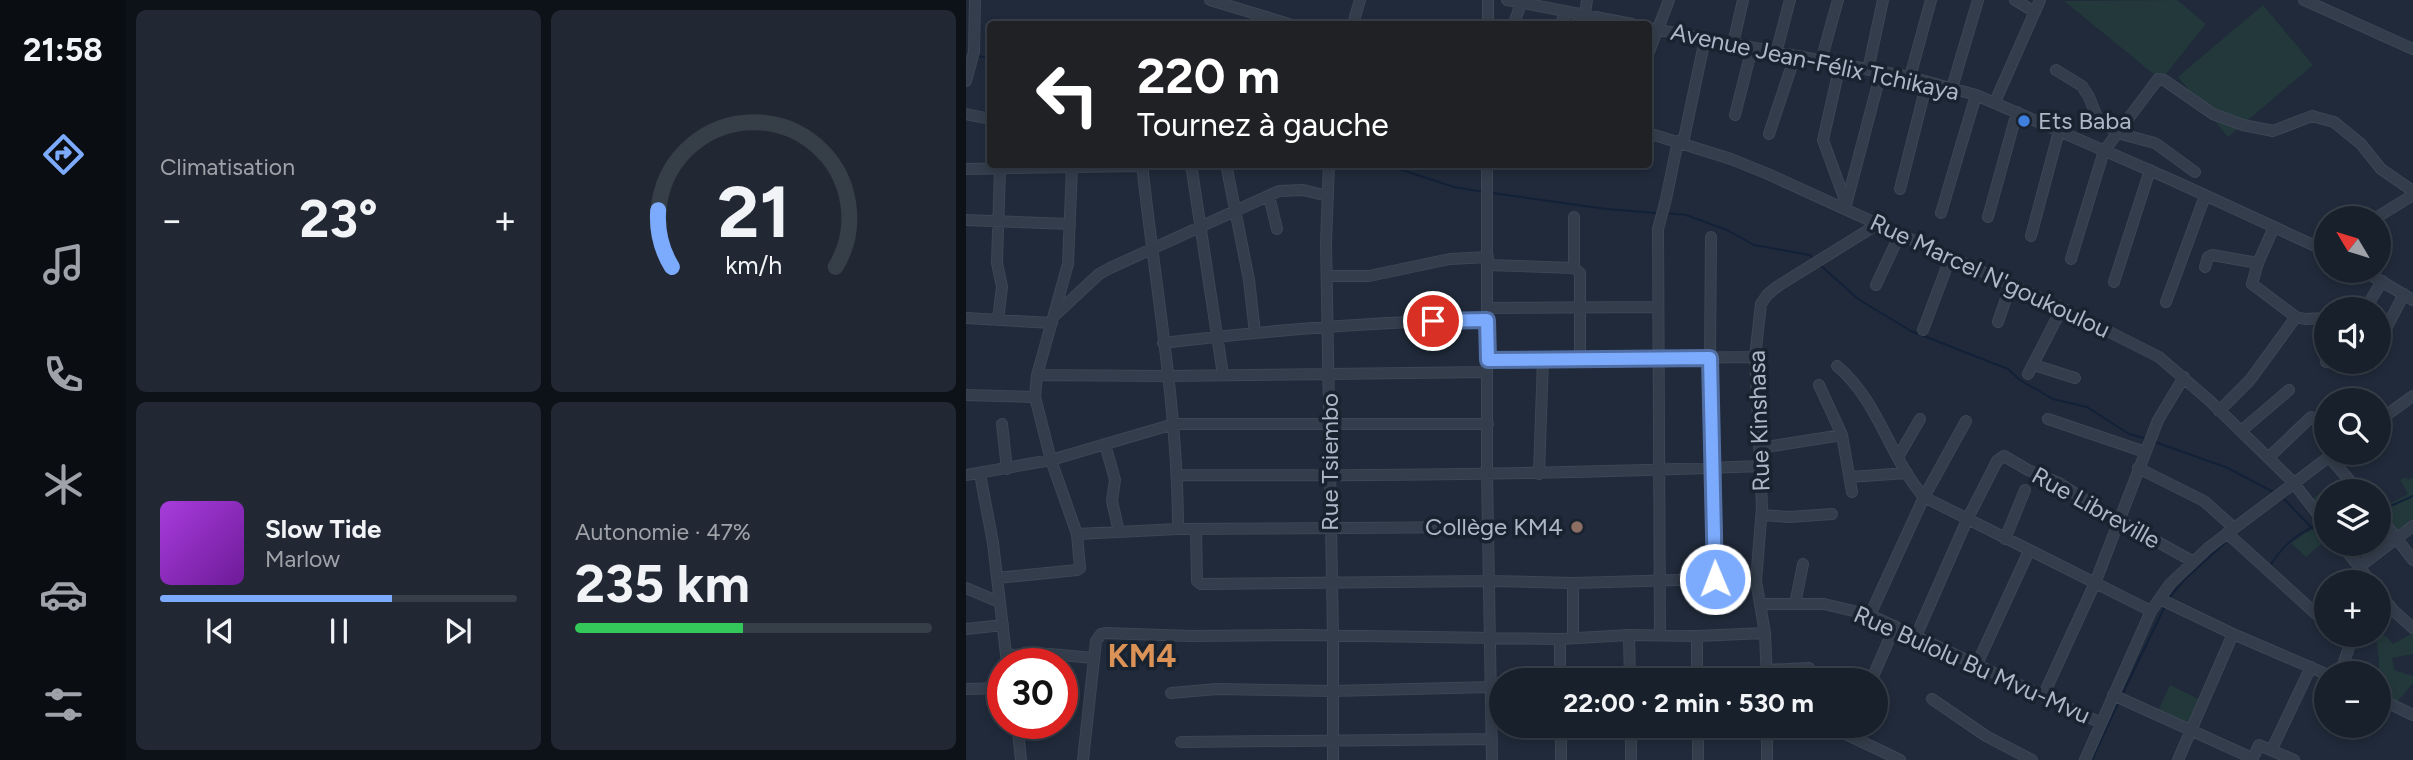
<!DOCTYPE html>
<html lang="fr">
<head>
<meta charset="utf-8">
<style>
	:root { --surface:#18202c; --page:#212834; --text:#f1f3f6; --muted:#9fa3a9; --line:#363e48; --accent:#7cabfe }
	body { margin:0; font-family:Figtree,sans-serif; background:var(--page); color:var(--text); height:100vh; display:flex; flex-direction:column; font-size:26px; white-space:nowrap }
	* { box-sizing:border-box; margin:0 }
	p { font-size:23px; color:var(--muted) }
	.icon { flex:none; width:38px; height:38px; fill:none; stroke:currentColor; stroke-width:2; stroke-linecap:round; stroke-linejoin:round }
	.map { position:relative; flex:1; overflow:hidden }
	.panel { display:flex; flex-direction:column; gap:10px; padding:10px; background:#0d1218; width:840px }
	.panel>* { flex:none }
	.guide { position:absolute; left:21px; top:21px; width:665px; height:147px; border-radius:7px; box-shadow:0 4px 10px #0003,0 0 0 2px var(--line); background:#202124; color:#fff; overflow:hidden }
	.needle { width:46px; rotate:308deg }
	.tools { position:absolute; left:1348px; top:206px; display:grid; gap:14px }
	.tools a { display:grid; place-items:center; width:77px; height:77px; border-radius:50%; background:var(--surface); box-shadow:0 4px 10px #0003,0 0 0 2px var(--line); font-size:35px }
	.speed { position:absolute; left:21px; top:648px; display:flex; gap:14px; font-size:35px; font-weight:700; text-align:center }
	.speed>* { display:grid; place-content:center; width:91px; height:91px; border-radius:50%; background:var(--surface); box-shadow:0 4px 10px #0003,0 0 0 2px var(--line); line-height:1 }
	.speed .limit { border:10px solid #d22; background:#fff; color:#111 }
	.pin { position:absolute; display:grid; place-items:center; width:60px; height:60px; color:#fff; margin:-30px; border:4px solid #fff; border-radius:50%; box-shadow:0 2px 7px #0007 }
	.me { position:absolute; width:77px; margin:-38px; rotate:359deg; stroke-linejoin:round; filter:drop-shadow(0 0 5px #0008) }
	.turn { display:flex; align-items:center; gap:24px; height:147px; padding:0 35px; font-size:32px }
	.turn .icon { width:91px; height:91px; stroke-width:2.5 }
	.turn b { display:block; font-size:49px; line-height:60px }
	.big { font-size:52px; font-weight:700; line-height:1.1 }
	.panel .widget { flex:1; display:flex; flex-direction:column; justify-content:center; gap:10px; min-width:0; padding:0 24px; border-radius:10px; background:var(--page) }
	.panel .dial { align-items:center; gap:0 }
	.dial svg { height:182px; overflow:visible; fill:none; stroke:var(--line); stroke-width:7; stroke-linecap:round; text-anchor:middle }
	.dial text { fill:var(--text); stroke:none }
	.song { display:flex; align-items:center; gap:21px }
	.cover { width:84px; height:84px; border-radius:10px; background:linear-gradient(135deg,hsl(280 70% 55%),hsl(280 70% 35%)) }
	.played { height:7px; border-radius:4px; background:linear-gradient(90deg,var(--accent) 65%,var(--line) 65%) }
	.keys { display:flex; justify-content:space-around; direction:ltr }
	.heat { display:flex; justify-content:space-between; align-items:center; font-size:38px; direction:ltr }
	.charge { height:10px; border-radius:5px; background:linear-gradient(90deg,#34c759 47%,var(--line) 0) }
	.panel .tiles { flex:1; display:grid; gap:10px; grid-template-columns:repeat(2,1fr) }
	.trip { position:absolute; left:523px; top:668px; width:399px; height:70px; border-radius:35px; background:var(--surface); box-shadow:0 4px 10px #0003,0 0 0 2px var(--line); font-weight:700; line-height:70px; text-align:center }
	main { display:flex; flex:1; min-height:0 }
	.dock { display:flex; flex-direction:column; width:126px; justify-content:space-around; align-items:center; background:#0a0d12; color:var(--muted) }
	.dock .icon { width:49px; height:49px }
	.dock .current { color:var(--accent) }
	.dock b { font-size:32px; color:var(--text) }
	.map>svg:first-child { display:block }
</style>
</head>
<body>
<main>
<nav class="dock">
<b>21:58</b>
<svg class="icon current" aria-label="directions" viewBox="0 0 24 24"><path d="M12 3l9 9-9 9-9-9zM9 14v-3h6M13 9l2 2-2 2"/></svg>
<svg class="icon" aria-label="music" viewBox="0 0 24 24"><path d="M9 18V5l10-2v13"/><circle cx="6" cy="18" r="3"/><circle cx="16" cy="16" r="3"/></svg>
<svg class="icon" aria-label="phone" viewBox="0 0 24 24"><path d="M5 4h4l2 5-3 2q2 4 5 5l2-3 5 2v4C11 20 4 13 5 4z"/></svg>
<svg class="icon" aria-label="climate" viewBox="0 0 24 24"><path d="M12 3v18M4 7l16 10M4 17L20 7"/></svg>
<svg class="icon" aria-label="car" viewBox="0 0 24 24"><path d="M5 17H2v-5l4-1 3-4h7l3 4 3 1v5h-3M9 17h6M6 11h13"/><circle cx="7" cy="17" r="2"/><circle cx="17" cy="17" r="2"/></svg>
<svg class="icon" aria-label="filters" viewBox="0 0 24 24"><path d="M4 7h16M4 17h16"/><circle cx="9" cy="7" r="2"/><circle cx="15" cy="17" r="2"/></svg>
</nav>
<section class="panel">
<div class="tiles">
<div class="widget"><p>Climatisation</p>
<div class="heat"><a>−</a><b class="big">23°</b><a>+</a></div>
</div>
<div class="widget dial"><svg viewBox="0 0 100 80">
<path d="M14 69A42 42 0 1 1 86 69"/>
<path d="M14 69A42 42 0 0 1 8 44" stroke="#7cabfe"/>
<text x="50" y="56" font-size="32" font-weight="700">21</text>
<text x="50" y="72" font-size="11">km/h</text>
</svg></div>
<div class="widget">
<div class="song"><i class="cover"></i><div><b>Slow Tide</b><p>Marlow</p></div></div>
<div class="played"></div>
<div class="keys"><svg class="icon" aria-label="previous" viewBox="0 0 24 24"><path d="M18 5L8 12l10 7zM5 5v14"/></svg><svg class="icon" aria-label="pause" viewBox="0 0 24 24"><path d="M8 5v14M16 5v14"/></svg><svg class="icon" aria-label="next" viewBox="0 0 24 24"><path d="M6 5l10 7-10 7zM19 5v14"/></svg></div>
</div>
<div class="widget"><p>Autonomie · 47%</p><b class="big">235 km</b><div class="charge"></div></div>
</div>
</section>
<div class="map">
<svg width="1447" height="760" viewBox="0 0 1447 760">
	<rect width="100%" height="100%" fill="#202a3a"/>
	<path fill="#22383b" d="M 1211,0 L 1240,24 L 1195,80 L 1098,1 Z
		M 1297,5 L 1347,65 L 1262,137 L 1212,77 Z
		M 1440,477 L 1442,480 L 1447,477 L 1447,522 L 1431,534 L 1413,510 L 1442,494 L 1434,480 Z
		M 1361,488 L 1364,492 L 1360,492 L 1360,512 L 1356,516 L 1344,501 Z
		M 1358,526 L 1360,540 L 1340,557 L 1325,543 L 1341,532 Z
		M 1412,628 L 1427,644 L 1447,633 L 1447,654 L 1426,658 L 1428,670 L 1447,676 L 1447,683 L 1431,702 L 1412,693 L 1413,660 L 1410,635 L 1412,635 Z
		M 1204,685 L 1235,700 L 1224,726 L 1191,713 Z"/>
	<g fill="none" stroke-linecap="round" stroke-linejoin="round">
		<path stroke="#132138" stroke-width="2" d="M 12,56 L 24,58
			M 418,164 L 488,187 L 517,192
			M 526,193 L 640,209 L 691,213
			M 700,213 L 720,215 L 761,230 L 788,245 L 844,255 L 846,258
			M 853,264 L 892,299 L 945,331 L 1042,369 L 1054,380 L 1087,399 L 1121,407 L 1163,434 L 1181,439
			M 1189,442 L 1262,468 L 1309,493
			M 1317,498 L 1345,527
			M 1416,510 L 1447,496
			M 1304,566 C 1316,546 1334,531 1355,524
			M 1203,598 L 1219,579 L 1261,541
			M 1157,693 L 1199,606
			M 1126,760 L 1153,701"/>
		<g stroke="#3d4654" stroke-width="12">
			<path id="minor" d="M 244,0 L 323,24
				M 541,0 L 666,24
				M 1049,0 L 1069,12
				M 1338,0 L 1447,49
				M 619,14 L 621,0
				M 387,24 L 394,0
				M 522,24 L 522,0
				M 548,24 L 555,3
				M 595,24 L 599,11
				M 682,28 L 944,77 L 1010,95 L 1206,180 L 1360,251
				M 767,44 L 777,0
				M 810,53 L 824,0
				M 682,54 L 703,0
				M 855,61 L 872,0
				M 874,65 L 857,140 L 880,203
				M 902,70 L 917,0
				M 1090,70 L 1116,86 L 1123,97 L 1131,117 L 1151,133 L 1189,143 L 1229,172
				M 944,77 L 965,0
				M 0,81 L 8,52 L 9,0
				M 986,88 L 1012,0
				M 1029,102 L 1074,0
				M 0,114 L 24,119
				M 769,115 L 786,48
				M 682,133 L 765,159 L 802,174 L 1096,308 L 1193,357 L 1244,401 L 1327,482 L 1360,525
				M 803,134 L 829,56
				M 717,143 L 739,39
				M 176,164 C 189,286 212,407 212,529
				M 225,164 L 257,375
				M 260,164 L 283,280 L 289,333
				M 363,164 L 360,242 L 367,636 L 367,760
				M 521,164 L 521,473 L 526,760
				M 0,169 L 106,167 L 106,164
				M 934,189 L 961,82
				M 303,196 L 311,229
				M 880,205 L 915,72
				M 975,213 L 1010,95
				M 608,217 L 608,268 L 614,273 L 614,359
				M 1022,217 L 1051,112
				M 1408,219 L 1447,195
				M 0,220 L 104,224
				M 1308,227 L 1292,263 L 1286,284 L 1330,317 L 1339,319 L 1360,318
				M 1065,236 L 1093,131
				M 745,237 L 744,358 L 749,579
				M 1105,259 L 1138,151 L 1192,79 L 1198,80 L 1247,114 L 1277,125 L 1307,131 L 1346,116 L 1368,122 L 1395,144 L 1415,169 L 1447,191
				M 521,265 L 608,268
				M 1239,267 L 1242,257 L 1246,255 L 1292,263
				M 1398,271 L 1447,300
				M 361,276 L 403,276 L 484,259 L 522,257
				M 1148,282 L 1184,170
				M 910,285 L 934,234
				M 1200,302 L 1239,196
				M 521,308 L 692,307
				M 1392,310 L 1403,303 L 1416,281
				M 88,316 L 133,274 L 144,268 L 313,191 L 337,190 L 362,196
				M 0,318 L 86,323
				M 32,320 L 36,287 L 31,263 L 34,169
				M 1032,322 L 1045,284
				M 957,330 L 985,256
				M 197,343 C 305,330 413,321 521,320
				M 1412,344 L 1438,294
				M 521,360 L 789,357
				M 1360,362 L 1361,362
				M 1068,365 L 1109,378
				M 871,366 C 913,401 923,457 958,497 L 1185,611
				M 1062,374 L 1096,308
				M 71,375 L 201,376 L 521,372
				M 853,385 L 876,435 L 886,492
				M 0,395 L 69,397
				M 1253,411 L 1284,380 L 1330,317
				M 1082,419 L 1179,452
				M 1412,421 L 1447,396
				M 36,424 L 41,469
				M 1275,431 L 1323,390
				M 139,444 L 149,480 L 146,501 L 153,532
				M 794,448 L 876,435
				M 932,457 L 954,419
				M 1363,457 L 1394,492
				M 1302,458 L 1345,417
				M 1172,468 L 1238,501 L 1268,528
				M 14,474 L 27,543 L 41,663
				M 573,474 L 577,359
				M 0,475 L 85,460 L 208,424 L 522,424
				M 212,475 C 406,476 600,474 795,466
				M 884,477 L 941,473
				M 1412,514 L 1447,560
				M 796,515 L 823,517 L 866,514
				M 230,529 L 231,581 L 235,584 L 524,581 L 607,583 L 749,579 L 790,581
				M 1261,533 L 1360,623
				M 111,534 L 212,529 L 523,527
				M 1039,539 L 1059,490
				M 1375,544 L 1406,583
				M 1393,567 L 1447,526
				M 31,578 L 111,570 L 114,568 L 111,534 L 85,460 L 69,397 L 71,375 L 102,264 L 106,167 L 177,166
				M 0,588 L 33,602
				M 1412,591 L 1428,611 L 1447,628
				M 1194,599 L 1267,634 L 1360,674
				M 794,604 L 858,604 L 904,615 L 1135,723
				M 829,604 L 837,564
				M 904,615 L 958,497 L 1000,421
				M 0,629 L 37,625
				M 663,635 L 664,681
				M 694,635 L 692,229 L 700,199 L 712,141
				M 1373,635 L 1383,647 L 1374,674
				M 731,636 L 731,681
				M 950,636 L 1001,520 L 1031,461 L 1038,456 L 1062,470 L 1093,483 L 1138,512 L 1226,561
				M 607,638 L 607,583
				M 594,639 L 594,681
				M 40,655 L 84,654 L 127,658
				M 1011,664 L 1063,551
				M 801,670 L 843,668
				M 801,681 L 799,633 L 790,581 L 796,507 L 789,357 L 795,304 L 801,295 L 812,286 L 912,224
				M 905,681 L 929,626
				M 0,689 L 37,688
				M 205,693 L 251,689 L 367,691 L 525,687
				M 1147,695 L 1286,758
				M 1077,696 L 1129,583 L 1192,420 L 1218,377
				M 1412,698 L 1447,715
				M 966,699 L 1020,736 L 1066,760
				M 51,723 L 55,760
				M 595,726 L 595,760
				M 732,726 L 732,760
				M 801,726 L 801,760
				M 863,726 L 934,760
				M 215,742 L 526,739
				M 1306,749 L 1345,667
				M 117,760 L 130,641 L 135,634 L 139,633 L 224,636 L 335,635 L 594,639 L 663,635 L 731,636 L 799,633
				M 665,760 L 665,726
				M 1119,760 L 1185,611 L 1204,584 L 1242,548 L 1368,453
				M 1212,760 L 1267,634
				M 1286,760 L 1293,745 L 1328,760"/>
		</g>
		<use href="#minor" stroke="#333d4b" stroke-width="10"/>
	</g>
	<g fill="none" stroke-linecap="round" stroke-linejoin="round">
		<g stroke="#516fa5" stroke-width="18">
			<path id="route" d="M 467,321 L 521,320 L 522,360 L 744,358 L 749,579"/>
		</g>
		<use href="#route" stroke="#7cabfe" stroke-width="12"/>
	</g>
	<circle fill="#3f7fe0" stroke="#19222f" stroke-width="2.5" cx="1058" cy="121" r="7"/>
	<circle fill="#8d6e63" stroke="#19222f" stroke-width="2.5" cx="611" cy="527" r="7"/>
	<g text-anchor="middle" stroke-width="7" stroke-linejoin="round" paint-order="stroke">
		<g font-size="24" fill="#aeb7c7" stroke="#19222f">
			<text transform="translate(849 62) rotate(12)" y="8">Avenue Jean-Félix Tchikaya</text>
			<text transform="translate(1024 276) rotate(25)" y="8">Rue Marcel N'goukoulou</text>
			<text transform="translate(793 421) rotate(-92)" y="8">Rue Kinshasa</text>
			<text transform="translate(364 462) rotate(-90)" y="8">Rue Tsiembo</text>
			<text transform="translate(1130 508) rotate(29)" y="8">Rue Libreville</text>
			<text transform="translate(1006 665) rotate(24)" y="8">Rue Bulolu Bu Mvu-Mvu</text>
		</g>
		<g font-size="24" fill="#aeb7c7" stroke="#19222f" text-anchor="start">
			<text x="1072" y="129">Ets Baba</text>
			<text x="597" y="535" text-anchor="end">Collège KM4</text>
		</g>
		<g font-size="32" font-weight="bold" fill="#da9256" stroke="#19222f">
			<text x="176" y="667">KM4</text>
		</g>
	</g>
</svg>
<div class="tools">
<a><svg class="needle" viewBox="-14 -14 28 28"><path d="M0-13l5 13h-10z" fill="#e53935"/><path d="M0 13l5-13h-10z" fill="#9fa3a9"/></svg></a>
<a><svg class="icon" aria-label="sound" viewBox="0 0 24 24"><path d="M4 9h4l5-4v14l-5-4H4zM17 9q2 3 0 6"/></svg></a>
<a><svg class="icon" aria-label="search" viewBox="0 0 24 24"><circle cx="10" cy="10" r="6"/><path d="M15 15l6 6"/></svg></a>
<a><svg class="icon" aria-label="layers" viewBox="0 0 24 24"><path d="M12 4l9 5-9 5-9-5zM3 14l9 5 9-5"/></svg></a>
<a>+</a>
<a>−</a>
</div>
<div class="speed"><div class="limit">30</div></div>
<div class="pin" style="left:467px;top:321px;background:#d93025"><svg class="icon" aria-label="arrive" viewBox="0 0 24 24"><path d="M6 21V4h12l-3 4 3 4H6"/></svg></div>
<svg class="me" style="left:749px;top:579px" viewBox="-20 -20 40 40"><circle r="17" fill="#7cabfe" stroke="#fff" stroke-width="3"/><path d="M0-11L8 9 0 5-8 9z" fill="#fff"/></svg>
<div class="trip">22:00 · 2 min · 530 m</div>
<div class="guide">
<div class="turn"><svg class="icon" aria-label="left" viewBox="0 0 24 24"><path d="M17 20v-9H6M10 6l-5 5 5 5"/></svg><div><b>220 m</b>Tournez à gauche</div></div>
</div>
</div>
</main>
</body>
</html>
